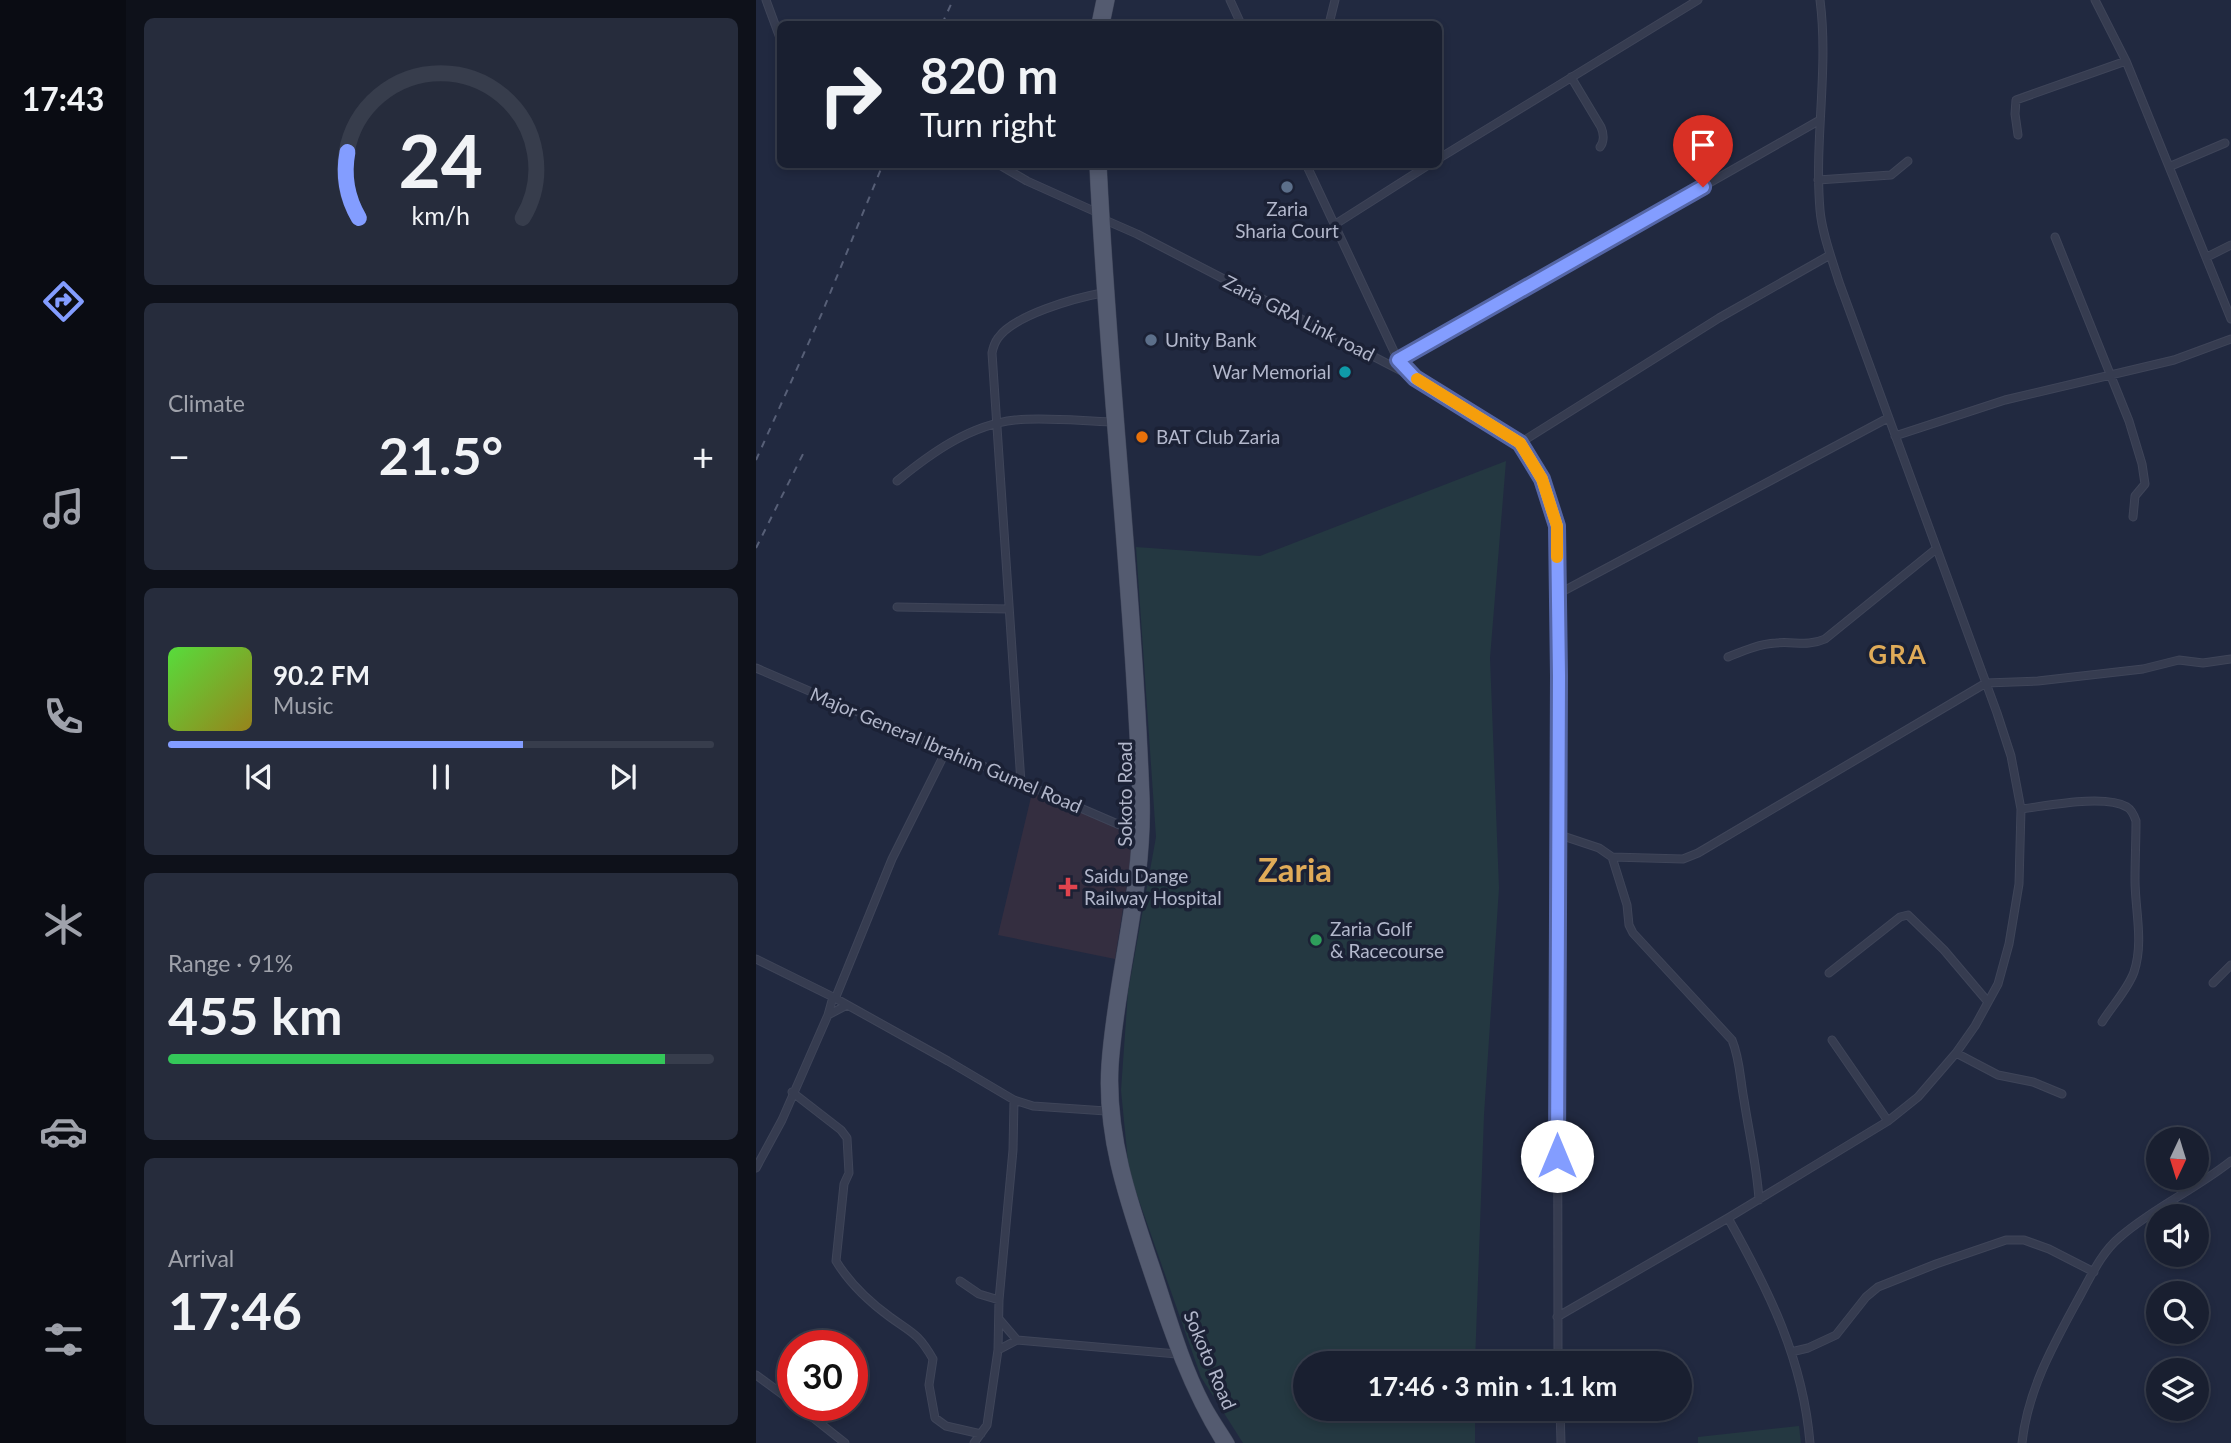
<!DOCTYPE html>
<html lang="en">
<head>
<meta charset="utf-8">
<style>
	:root { --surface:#191f30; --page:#262c3c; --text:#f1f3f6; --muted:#9fa2ab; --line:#373d4c; --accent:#839dff }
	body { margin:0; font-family:Lato,sans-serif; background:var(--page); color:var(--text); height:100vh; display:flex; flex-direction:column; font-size:26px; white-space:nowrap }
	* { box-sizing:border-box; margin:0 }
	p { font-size:23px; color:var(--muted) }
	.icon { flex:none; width:38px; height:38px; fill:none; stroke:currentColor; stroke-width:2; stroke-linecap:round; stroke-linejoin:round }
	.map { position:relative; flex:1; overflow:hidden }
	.drawer { display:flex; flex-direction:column; gap:18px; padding:18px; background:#0e111a; width:630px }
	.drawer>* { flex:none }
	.top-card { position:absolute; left:21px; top:21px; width:665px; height:147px; border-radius:10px; box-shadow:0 4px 10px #0003,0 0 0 2px var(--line); background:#191f30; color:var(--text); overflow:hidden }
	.needle { width:46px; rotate:184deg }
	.buttons { position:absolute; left:1390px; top:1127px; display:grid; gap:14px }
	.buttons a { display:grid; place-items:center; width:63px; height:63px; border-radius:50%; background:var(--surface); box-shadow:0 4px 10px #0003,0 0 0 2px var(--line); font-size:35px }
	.speed { position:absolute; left:21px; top:1330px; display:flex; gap:14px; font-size:35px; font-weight:700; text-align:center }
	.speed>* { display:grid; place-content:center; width:91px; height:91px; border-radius:50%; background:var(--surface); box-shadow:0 4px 10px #0003,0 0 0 2px var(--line); line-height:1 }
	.speed .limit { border:10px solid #d22; background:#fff; color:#111 }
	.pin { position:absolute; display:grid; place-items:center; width:60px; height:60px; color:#fff; margin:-72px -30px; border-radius:50% 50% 50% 0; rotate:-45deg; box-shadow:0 0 7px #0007 }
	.pin .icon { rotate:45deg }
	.me { position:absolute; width:77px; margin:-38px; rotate:0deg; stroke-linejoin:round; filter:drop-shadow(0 0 5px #0008) }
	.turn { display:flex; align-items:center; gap:24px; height:147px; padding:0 28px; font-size:32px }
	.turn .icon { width:91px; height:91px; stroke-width:2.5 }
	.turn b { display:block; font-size:49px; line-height:60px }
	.big { font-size:52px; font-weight:700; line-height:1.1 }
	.drawer .widget { flex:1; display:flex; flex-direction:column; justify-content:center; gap:10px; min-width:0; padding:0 24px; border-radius:10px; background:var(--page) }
	.drawer .dial { align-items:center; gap:0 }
	.dial svg { height:182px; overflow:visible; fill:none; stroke:var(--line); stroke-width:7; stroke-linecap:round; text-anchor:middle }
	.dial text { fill:var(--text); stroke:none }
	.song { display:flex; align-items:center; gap:21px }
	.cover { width:84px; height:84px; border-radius:10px; background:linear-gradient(135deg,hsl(110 70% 55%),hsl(50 70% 35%)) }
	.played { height:7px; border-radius:4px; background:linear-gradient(90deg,var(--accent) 65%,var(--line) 65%) }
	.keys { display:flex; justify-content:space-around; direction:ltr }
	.heat { display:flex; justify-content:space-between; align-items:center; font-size:38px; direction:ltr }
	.charge { height:10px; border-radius:5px; background:linear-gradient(90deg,#34c759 91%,var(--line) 0) }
	.trip { position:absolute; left:537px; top:1351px; width:399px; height:70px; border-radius:35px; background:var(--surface); box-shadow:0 4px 10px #0003,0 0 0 2px var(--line); font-weight:700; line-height:70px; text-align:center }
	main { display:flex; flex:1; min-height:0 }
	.dock { display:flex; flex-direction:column; width:126px; justify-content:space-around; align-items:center; background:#0a0c13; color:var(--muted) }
	.dock .icon { width:49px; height:49px }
	.dock .selected { color:var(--accent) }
	.dock b { font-size:32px; color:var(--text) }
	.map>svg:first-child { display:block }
</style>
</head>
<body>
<main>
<nav class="dock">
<b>17:43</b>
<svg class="icon selected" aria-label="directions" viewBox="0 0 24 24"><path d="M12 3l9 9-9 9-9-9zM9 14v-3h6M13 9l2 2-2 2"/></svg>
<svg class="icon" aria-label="music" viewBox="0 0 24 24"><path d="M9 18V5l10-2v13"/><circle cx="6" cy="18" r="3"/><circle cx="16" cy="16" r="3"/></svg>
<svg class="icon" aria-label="phone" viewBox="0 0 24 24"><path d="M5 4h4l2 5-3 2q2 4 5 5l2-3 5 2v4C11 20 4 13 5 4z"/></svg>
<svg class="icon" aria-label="climate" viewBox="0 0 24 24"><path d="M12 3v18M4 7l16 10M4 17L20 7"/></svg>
<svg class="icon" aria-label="car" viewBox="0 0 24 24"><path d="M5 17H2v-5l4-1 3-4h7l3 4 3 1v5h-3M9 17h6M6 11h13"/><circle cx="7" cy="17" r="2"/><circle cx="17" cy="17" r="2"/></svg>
<svg class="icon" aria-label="filters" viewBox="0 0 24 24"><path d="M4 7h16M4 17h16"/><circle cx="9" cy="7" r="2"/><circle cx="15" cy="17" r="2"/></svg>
</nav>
<section class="drawer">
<div class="widget dial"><svg viewBox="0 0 100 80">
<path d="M14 69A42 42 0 1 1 86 69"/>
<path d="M14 69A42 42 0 0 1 9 40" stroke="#839dff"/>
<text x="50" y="56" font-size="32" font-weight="700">24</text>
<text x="50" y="72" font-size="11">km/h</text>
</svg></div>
<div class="widget"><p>Climate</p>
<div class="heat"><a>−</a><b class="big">21.5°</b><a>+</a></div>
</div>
<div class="widget">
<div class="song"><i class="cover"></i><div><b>90.2 FM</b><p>Music</p></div></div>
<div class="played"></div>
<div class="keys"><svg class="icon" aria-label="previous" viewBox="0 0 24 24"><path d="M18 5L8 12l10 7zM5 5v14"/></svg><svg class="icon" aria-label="pause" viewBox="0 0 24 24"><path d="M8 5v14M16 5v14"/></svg><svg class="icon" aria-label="next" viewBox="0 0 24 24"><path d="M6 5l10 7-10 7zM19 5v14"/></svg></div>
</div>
<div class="widget"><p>Range · 91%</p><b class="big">455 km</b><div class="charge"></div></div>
<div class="widget"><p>Arrival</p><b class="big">17:46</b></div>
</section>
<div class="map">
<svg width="1475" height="1443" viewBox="0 0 1475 1443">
	<rect width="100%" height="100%" fill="#212940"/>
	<path fill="#342e40" d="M 276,793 L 371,831 L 378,839 L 359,959 L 242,935 Z"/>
	<path fill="#243841" d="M 750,461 L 734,658 L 743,888 L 728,1115 L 719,1363 L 550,1363 L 550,1409 L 719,1409 L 719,1443 L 487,1443 L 445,1377 L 373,1172 L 365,1090 L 372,992 L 400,837 L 380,547 L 504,556 Z
		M 1043,1426 L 1045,1443 L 942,1443 L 942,1437 Z"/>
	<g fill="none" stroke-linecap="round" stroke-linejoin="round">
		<g stroke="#3f4559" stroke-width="9">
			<path id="minor" d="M 10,0 L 24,38
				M 474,0 L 485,24
				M 1339,0 L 1370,61 L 1475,319
				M 573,24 L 579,0
				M 815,77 L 845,127 C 848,134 848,142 844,147
				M 1262,135 L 1259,114 L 1260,100 L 1370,61
				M 682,159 L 942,0
				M 242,164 L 271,181 L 340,212
				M 550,164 L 642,360 L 654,373
				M 1415,166 L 1469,143
				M 1062,180 L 1135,175 L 1152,161
				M 349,220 L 381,234 L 659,378 L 764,443 L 786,479 L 801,526 L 802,1363
				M 578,225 L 674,164
				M 1299,237 L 1373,421 L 1386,464 L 1389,484 L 1379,496 L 1377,517
				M 1451,257 L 1475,245
				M 642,360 L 1064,120
				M 1139,436 L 1249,400 L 1418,360 L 1475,339
				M 764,443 L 963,318 L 1074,255
				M 141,481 C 175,453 214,425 259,420 C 290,417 324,421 356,422
				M 800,595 L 1132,418
				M 141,607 L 253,609
				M 972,657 C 987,651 1003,644 1020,643 C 1038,641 1051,647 1069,639 L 1180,549
				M 0,668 L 380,832
				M 265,783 L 236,353 C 237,348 239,342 242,338 C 258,315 319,298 346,293
				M 1265,809 C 1291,806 1348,794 1371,807 C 1376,810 1378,815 1380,821 C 1380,840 1379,860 1379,880 C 1379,910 1388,942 1378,972 C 1372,989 1356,1006 1346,1022
				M 801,834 L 843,848 L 856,857 L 927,859 L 942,853 L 1230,683 L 1282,681 L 1387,669 L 1423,660 L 1447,663 L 1475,659
				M 856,857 L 871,905 L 873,925 L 877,933 L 976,1040 C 984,1059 984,1079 988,1100 C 993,1133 1001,1166 1003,1200
				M 0,959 L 77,997 L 192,1061 L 258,1100 L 277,1106 L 350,1111
				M 1073,973 L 1144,917 L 1152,915 L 1188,950 L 1232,1002
				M 1457,983 L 1475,965
				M 79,999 L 136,859 L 190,751
				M 72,1015 L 91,1005
				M 1076,1040 L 1132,1121
				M 1200,1053 L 1242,1075 L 1277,1082 L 1306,1094
				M 36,1092 L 85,1130 L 91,1138 L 93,1173 L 88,1184 L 80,1261 C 94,1284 112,1301 134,1317 C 156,1333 162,1333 177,1359 L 173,1385 L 179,1418 L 190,1426 L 225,1434
				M 0,1168 L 26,1120 L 72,1015 L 77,997
				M 972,1218 C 1013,1291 1047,1359 1054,1443
				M 204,1281 L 223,1294 L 243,1300
				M 801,1317 L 972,1218 L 1132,1121 L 1162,1097 L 1200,1053 L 1219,1026 L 1242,984 L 1253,944 L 1263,884 L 1265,809 L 1255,756 L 1241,713 L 1083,282 C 1076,259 1066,234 1064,210 C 1058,140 1073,69 1064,0
				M 243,1319 L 261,1340
				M 242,1350 L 261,1340 L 421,1354
				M 1035,1352 L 1052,1348 L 1080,1335 L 1110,1297 L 1122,1287 L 1180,1264 L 1250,1240 L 1268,1240 L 1293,1249 L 1338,1272
				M 0,1375 L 37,1402
				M 41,1405 L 89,1443
				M 804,1409 L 805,1443
				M 218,1443 L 231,1425 L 242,1350 L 243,1300 L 257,1150 L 258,1100
				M 1266,1443 C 1272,1388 1299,1342 1325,1294 C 1336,1274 1346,1252 1364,1237 C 1397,1208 1440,1189 1475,1161"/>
		</g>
		<g stroke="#3f4559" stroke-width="10">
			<path id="major" d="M 340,24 L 345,0
				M 349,24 L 354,0
				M 338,164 C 348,376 373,587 381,798 C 384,888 356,976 350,1065 C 345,1139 370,1206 393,1275 C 413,1334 432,1390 465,1443
				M 346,164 C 356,376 381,587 389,799 C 392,888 364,976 358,1065 C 354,1137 377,1202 400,1269 C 415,1314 428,1362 450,1404 C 457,1417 466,1430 474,1443"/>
		</g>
		<use href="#minor" stroke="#363c50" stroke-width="7"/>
		<use href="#major" stroke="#545b70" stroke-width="9"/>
		<path stroke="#575f77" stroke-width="2" stroke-dasharray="7 7" stroke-linecap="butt" d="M 186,24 L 197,0
			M 0,460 L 66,313 L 127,164
			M 0,548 L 48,452"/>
	</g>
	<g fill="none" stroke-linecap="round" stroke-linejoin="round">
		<g stroke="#5566a6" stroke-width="18">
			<path id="route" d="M 801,1156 L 803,676 L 801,526 L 786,479 L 764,443 L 659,378 L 642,360 L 947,187"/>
		</g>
		<use href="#route" stroke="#839dff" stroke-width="12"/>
		<path stroke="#f59e0b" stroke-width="12" d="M 661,379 L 764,443 L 786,479 L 801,526 L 801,557"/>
	</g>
	<g fill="#5c6f8a" stroke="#1b2135" stroke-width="2.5">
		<circle cx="531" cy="187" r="7"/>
		<circle cx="395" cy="340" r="7"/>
	</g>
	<circle fill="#0f9aa8" stroke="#1b2135" stroke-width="2.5" cx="589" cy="372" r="7"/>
	<circle fill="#e8710a" stroke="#1b2135" stroke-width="2.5" cx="386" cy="437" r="7"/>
	<path fill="#e0444e" stroke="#1b2135" stroke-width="2.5" d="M308.5 876.5h7v7h7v7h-7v7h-7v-7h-7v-7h7z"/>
	<circle fill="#2e9e5b" stroke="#1b2135" stroke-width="2.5" cx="560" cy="940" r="7"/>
	<g text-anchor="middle" stroke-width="7" stroke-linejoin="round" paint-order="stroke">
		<g font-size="19" fill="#b2b7cb" stroke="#1b2135" text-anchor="start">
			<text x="531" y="216" text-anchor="middle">Zaria<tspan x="531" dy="22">Sharia Court</tspan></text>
			<text x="409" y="347">Unity Bank</text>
			<text x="575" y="379" text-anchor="end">War Memorial</text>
			<text x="400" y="444">BAT Club Zaria</text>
			<text x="328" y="883">Saidu Dange<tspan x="328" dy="22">Railway Hospital</tspan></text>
			<text x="574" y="936">Zaria Golf<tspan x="574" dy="22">&amp; Racecourse</tspan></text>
		</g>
		<g font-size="19" fill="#b2b7cb" stroke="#1b2135">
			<text transform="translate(543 318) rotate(27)" y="7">Zaria GRA Link road</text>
			<text transform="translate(190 750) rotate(23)" y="7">Major General Ibrahim Gumel Road</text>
			<text transform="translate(369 794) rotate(-90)" y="7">Sokoto Road</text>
			<text transform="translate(454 1360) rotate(67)" y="7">Sokoto Road</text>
		</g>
		<g font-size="26" font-weight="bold" letter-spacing="2" fill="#e0ab58" stroke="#1b2135">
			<text x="1142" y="664">GRA</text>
		</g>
		<g font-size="33" font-weight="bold" fill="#e0ab58" stroke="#1b2135">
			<text x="539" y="882">Zaria</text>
		</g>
	</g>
</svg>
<div class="buttons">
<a><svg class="needle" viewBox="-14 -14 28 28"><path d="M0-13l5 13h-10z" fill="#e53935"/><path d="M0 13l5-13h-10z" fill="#9fa2ab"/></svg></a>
<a><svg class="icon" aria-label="sound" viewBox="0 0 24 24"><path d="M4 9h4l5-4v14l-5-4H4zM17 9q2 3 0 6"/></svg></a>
<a><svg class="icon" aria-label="search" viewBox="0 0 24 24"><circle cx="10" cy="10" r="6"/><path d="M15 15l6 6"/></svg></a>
<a><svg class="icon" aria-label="layers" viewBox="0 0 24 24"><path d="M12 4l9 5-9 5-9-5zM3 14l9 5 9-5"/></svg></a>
</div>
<div class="speed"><div class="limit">30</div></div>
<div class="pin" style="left:947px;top:187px;background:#d93025"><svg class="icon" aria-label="arrive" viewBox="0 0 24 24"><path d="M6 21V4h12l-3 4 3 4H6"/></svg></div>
<svg class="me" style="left:801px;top:1156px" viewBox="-20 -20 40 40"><circle r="19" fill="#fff"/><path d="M0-13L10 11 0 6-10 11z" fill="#839dff"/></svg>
<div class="trip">17:46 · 3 min · 1.1 km</div>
<div class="top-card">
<div class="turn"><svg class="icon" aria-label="right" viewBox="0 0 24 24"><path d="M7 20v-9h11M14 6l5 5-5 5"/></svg><div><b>820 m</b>Turn right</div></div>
</div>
</div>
</main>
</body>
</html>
